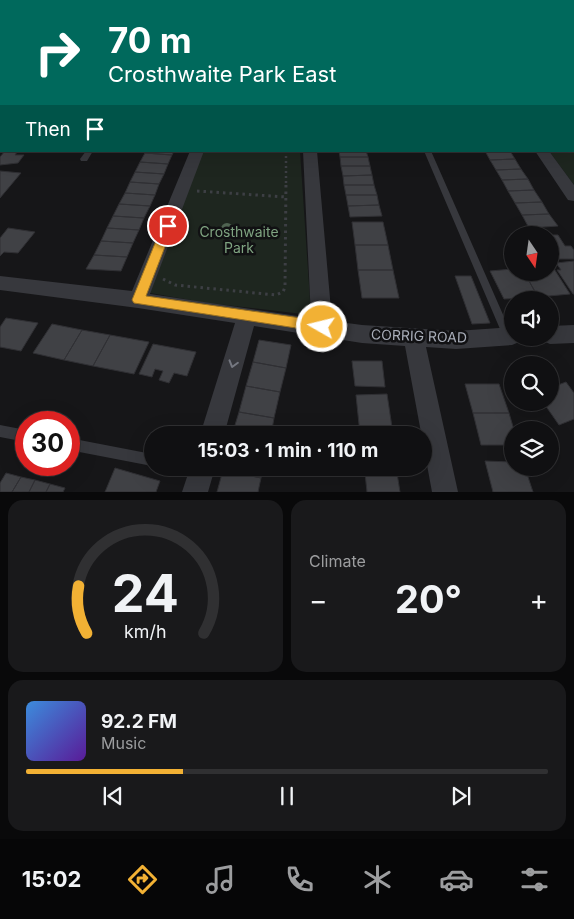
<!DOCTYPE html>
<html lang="en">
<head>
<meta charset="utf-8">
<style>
	:root { --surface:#101012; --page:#19191b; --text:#f1f3f6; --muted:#9c9d9f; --line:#303032; --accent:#f2b134 }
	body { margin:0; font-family:Inter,sans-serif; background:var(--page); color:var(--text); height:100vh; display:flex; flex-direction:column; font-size:19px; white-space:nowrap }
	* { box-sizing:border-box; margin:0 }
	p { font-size:16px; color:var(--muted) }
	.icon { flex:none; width:28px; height:28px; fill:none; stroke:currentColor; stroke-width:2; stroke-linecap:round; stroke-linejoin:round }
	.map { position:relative; height:492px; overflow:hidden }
	.drawer { display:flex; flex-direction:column; gap:8px; padding:8px; background:#09090a; flex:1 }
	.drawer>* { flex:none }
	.hud { position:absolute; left:0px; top:0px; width:575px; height:152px; box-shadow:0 5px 20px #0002,0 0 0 1px var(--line); background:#00695c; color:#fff; overflow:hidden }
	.needle { width:32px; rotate:167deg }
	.tools { position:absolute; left:504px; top:226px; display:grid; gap:10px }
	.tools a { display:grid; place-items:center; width:55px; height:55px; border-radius:50%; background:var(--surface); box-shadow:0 5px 20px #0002,0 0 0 1px var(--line); font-size:25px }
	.speed { position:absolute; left:15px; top:411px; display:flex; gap:10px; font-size:25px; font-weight:700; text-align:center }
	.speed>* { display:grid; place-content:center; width:65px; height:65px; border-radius:50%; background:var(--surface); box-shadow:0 5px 20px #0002,0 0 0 1px var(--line); line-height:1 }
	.speed .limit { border:8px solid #d22; background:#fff; color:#111 }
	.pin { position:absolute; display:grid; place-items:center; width:42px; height:42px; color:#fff; margin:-21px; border:2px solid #fff; border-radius:50%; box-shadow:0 1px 5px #0007 }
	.me { position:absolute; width:55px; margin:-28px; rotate:278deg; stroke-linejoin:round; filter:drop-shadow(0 0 4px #0008) }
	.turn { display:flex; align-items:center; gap:18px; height:105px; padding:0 25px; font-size:22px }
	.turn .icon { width:65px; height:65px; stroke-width:2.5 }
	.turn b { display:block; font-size:35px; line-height:42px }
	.then { display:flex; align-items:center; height:48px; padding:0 25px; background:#0003; gap:10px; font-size:19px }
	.big { font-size:38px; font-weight:700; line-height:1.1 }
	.drawer .card { flex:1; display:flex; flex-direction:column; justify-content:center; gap:8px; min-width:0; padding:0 18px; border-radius:15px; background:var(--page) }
	.drawer .dial { align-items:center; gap:0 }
	.dial svg { height:130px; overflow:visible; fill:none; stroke:var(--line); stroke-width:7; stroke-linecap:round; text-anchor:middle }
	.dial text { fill:var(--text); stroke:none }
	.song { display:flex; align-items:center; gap:15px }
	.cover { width:60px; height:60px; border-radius:8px; background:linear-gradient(135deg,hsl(210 70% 55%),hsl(270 70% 35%)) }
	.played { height:5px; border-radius:2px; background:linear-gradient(90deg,var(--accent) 30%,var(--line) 30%) }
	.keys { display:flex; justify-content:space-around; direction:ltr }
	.heat { display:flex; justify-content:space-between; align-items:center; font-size:28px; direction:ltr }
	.drawer .tiles { flex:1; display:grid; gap:8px; grid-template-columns:1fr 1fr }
	.card:last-child { grid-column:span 2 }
	.trip { position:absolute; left:144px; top:426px; width:288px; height:50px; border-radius:25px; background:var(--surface); box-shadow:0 5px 20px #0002,0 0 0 1px var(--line); font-weight:700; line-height:50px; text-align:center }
	.menu { display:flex; height:80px; justify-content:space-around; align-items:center; background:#060607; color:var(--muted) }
	.menu .icon { width:35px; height:35px }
	.menu .selected { color:var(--accent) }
	.menu b { font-size:22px; color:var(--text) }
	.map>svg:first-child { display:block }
</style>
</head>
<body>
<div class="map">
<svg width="574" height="492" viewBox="0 0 574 492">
	<rect width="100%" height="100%" fill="#161618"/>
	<path fill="#1e261f" d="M 574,59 L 574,185 L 549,151 L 574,151 Z
		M 200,151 L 300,151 L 311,315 L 208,303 L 150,293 Z"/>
	<path fill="#404145" stroke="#303034" d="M 5,151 L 17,152 L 15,155 L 24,155 L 18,163 L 0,165 L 0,157 Z
		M 146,151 L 174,151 L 172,155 L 145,153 Z
		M 339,151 L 366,151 L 368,157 L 340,157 Z
		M 485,151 L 510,151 L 515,159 L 490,160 Z
		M 145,153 L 172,155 L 168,164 L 140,162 Z
		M 340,157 L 368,157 L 370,166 L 341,166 Z
		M 515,159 L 521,169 L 496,170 L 490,160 Z
		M 140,162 L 168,164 L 164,174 L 135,172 Z
		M 341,166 L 370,166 L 372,175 L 343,176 Z
		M 521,169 L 528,179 L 502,180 L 496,170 Z
		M 0,171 L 21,173 L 0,198 Z
		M 135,172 L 164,174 L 159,184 L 130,182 Z
		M 372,175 L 374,185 L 344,185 L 343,176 Z
		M 528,179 L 534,190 L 508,191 L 502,180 Z
		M 130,182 L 159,184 L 155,195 L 125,193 Z
		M 344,185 L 374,185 L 377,195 L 346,195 Z
		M 534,190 L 542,202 L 515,203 L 508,191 Z
		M 125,193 L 155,195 L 150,206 L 119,204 Z
		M 346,195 L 377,195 L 379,205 L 348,206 Z
		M 542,202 L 549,214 L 522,215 L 515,203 Z
		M 119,204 L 150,206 L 144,218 L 113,216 Z
		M 379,205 L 382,216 L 350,217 L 348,206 Z
		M 549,214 L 558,226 L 529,228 L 522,215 Z
		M 113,216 L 144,218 L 139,230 L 107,228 Z
		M 352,222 L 383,222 L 388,245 L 355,245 Z
		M 8,228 L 35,232 L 18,253 L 4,252 L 0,256 L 0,238 Z
		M 107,228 L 139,230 L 133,243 L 101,241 Z
		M 546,235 L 558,235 L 565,246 L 571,246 L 574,250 L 574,259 L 554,259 L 550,252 L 550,235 Z
		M 101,241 L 133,243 L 127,257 L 94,255 Z
		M 355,245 L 388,245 L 393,270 L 358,270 Z
		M 94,255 L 127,257 L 121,271 L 86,269 Z
		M 574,261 L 574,294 L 573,294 L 557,270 L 561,270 L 556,263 Z
		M 551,264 L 570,294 L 538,297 L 524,272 L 550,272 Z
		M 512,269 L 512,272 L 524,272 L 538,297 L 504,299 L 490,271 Z
		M 358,270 L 393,270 L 399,298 L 362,298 Z
		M 455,276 L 471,276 L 490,323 L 472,324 Z
		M 6,318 L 38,323 L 21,351 L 0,347 L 0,327 Z
		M 52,324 L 82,330 L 64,360 L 33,353 Z
		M 82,330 L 110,335 L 93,366 L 64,360 Z
		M 110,335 L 149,342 L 134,374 L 93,366 Z
		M 259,340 L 291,345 L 286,368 L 253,362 Z
		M 153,344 L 196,352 L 187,376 L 174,373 L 169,383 L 159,380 L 163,371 L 155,369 L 152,377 L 139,374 Z
		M 352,361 L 382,361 L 385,387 L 355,386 Z
		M 253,362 L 286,368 L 280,392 L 246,386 Z
		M 566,382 L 574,393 L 574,419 L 559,425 L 543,402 L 550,402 L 550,388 Z
		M 465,384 L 499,384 L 509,413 L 473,413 Z
		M 246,386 L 280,392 L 274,418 L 239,412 Z
		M 387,394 L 393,434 L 360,434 L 356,395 Z
		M 239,412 L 274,418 L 271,435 L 232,435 Z
		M 473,413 L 509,413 L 514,430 L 512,430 L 512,445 L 481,445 Z
		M 485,461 L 512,462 L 512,468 L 525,468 L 533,492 L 493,492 Z
		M 115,468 L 160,481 L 156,492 L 105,492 Z
		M 223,468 L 263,468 L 261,478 L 223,470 Z
		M 365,468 L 397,468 L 397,473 L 365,472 Z
		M 223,470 L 261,478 L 258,492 L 217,492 Z
		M 6,473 L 21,477 L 12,492 L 0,492 L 0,483 Z
		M 365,473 L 397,473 L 400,492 L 367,492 Z
		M 21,477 L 35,480 L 29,492 L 12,492 Z
		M 35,480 L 50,484 L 46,492 L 29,492 Z
		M 50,484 L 65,488 L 63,492 L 46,492 Z"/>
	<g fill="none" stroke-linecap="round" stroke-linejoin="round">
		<path stroke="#3d3f44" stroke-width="2.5" stroke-dasharray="2 3" stroke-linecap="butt" d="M 286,183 L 286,151"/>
		<path stroke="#3d3f44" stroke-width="3" stroke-dasharray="2.5 4" stroke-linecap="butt" d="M 197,191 L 286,197
			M 163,279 L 175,285 L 276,295 L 283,292 L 285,287 L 286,181"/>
		<path fill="#37383d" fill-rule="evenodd" d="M 0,106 L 1,106 L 1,110 L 0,110 Z
			M 86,151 L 93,151 L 87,161 L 81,161 L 80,159 Z
			M 424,151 L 431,151 L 512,335 L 512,339 L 508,340 L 504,339 L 503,336 Z
			M 0,425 L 26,430 L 26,442 L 0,437 Z
			M 69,438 L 152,454 L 152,466 L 69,450 Z"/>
		<path fill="#37383d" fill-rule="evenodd" d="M 176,0 L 204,0 L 205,1 L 176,1 Z
			M 418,0 L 428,0 L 429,1 L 418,1 Z
			M 0,22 L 1,22 L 1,28 L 0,28 Z
			M 190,151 L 204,151 L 150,294 L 311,318 L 303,151 L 317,151 L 332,321 L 362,325 L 456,331 L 512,327 L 512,338 L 522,338 L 519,342 L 512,345 L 456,349 L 426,347 L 458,492 L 432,492 L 405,346 L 362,343 L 254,326 L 224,435 L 200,435 L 235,323 L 138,308 L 0,290 L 0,276 L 132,291 Z
			M 535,151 L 549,151 L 574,185 L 574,201 L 568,200 Z
			M 574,325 L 574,343 L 550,344 L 543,341 L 541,338 L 550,338 L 550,326 Z
			M 190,468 L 215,468 L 208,492 L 182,492 Z"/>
		<path stroke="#45474d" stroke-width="25" d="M 92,1 L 93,0
			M 0,85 L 1,83"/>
	</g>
	<circle fill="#506452" cx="227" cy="229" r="6"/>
	<defs><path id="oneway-chevron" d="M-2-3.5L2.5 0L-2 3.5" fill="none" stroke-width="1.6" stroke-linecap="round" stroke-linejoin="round" transform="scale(1.25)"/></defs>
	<use stroke="#757881" href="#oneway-chevron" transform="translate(233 364) rotate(106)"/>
	<path fill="#f2b134" stroke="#9d7322" d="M 168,222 L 173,226 L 146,296 L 322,321 L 327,323 L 328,327 L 327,331 L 322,332 L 134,303 L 132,300 L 162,226 Z"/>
	<g text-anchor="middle" stroke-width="5" stroke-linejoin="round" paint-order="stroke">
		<g font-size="14" fill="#7fa381" stroke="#111113">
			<text x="239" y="237">Crosthwaite<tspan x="239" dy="16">Park</tspan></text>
		</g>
		<g font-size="14" fill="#a8adb8" stroke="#111113">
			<text transform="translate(419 336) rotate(2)" y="5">CORRIG ROAD</text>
		</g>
	</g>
</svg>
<div class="tools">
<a><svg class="needle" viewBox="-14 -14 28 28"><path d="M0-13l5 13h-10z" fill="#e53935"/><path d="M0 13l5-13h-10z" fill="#9c9d9f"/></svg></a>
<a><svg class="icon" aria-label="sound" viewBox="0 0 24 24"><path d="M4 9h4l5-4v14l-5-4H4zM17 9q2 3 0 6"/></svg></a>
<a><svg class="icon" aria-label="search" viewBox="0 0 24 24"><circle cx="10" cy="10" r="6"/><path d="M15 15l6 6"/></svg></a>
<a><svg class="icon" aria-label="layers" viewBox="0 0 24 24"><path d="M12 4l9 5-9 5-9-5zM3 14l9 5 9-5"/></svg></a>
</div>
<div class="speed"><div class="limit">30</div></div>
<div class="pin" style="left:168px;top:226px;background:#d93025"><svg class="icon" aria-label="arrive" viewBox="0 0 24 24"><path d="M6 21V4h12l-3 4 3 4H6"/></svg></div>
<svg class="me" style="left:322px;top:327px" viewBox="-20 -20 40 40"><circle r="17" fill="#f2b134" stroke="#fff" stroke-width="3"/><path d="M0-11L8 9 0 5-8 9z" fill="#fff"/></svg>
<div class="trip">15:03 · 1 min · 110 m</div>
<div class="hud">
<div class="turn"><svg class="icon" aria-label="right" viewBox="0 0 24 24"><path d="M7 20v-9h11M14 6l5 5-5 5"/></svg><div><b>70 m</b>Crosthwaite Park East</div></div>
<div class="then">Then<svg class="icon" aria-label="arrive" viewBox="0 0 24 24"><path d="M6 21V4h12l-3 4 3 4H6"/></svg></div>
</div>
</div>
<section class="drawer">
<div class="tiles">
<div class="card dial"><svg viewBox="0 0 100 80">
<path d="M14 69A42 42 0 1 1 86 69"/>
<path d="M14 69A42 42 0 0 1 9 40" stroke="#f2b134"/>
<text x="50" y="56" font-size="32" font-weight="700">24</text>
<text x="50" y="72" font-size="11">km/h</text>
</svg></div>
<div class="card"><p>Climate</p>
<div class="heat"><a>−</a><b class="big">20°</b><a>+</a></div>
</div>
<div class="card">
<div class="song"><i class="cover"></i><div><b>92.2 FM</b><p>Music</p></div></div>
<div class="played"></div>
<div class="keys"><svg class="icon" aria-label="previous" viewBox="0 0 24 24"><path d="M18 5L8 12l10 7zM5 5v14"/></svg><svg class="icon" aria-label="pause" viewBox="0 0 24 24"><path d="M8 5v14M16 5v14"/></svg><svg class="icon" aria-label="next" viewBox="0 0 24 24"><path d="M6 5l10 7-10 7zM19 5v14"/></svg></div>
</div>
</div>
</section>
<nav class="menu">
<b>15:02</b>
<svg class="icon selected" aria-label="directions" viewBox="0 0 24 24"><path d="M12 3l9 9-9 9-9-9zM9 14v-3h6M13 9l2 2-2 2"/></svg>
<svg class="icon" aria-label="music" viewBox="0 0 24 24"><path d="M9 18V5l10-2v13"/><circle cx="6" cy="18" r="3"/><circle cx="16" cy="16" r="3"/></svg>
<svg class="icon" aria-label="phone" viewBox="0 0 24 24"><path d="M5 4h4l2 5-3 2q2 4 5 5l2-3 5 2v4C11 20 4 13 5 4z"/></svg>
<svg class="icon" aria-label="climate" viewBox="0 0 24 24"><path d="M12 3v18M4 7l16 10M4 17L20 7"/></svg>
<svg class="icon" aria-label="car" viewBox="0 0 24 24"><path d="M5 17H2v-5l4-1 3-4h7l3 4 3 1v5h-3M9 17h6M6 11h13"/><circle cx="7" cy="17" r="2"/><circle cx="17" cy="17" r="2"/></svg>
<svg class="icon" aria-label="filters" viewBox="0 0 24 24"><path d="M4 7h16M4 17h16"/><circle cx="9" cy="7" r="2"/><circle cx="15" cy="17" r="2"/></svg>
</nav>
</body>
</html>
